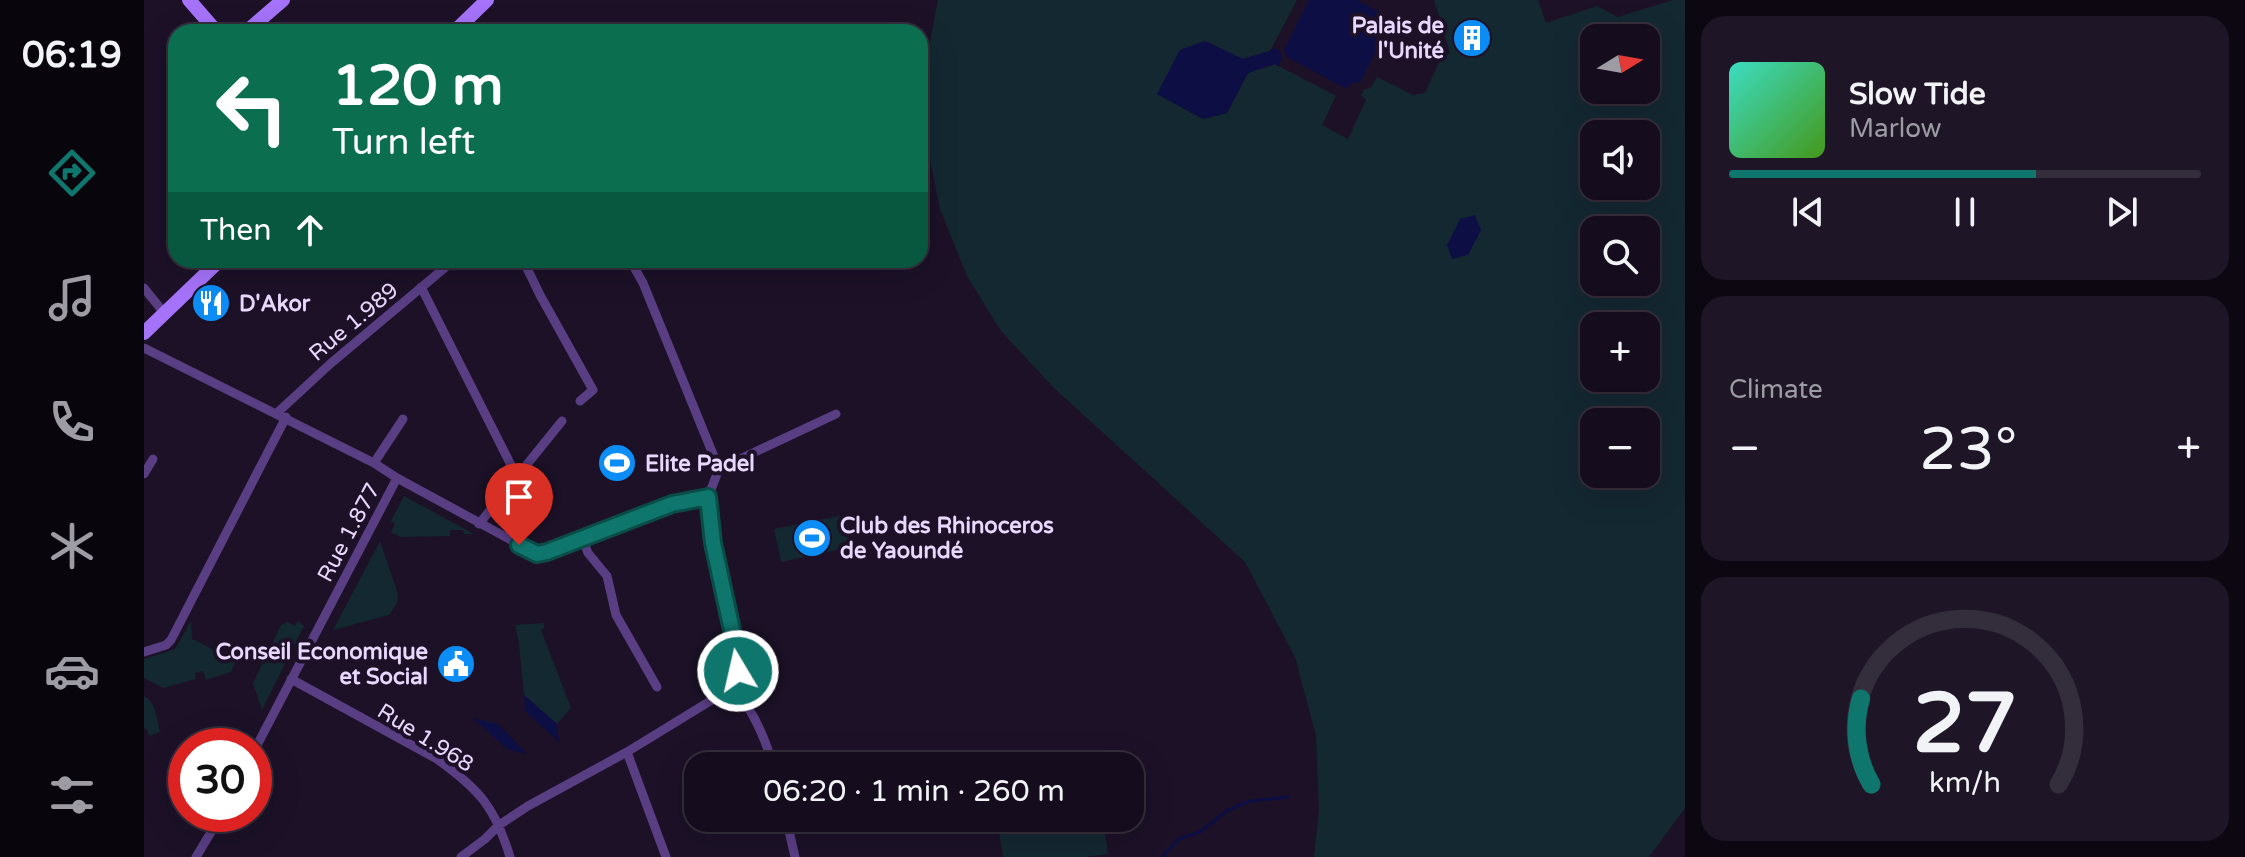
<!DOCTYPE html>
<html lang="en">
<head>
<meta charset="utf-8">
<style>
	:root { --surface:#150d1d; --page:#1e1626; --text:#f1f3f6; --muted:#9d9ca4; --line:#342d3b; --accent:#0f766e }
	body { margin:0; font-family:"Varela Round",sans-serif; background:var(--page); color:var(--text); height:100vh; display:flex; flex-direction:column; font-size:30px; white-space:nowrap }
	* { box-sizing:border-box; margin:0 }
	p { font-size:26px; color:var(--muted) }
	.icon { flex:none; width:44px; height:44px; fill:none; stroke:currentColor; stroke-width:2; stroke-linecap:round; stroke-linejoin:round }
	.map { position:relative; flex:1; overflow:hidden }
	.sheet { display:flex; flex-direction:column; gap:16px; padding:16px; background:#0c0710; width:560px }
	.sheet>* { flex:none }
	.banner { position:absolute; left:24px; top:24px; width:760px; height:244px; border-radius:24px; box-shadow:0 8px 32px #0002,0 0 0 2px var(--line); background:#0b6e4f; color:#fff; overflow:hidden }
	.needle { width:52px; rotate:79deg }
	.buttons { position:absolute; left:1436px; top:24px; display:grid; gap:16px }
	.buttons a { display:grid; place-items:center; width:80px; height:80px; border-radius:16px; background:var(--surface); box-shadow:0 8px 32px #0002,0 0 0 2px var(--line); font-size:40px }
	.speed { position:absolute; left:24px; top:728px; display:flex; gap:16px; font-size:40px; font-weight:700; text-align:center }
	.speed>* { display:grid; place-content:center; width:104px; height:104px; border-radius:50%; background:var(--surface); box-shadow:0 8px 32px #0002,0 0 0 2px var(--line); line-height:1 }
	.speed .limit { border:12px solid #d22; background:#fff; color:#111 }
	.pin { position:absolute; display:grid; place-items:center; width:68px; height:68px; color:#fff; margin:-82px -34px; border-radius:50% 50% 50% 0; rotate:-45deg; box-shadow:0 0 8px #0007 }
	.pin .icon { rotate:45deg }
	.me { position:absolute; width:88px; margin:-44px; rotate:351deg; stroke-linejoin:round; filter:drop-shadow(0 0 6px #0008) }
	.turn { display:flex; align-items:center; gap:28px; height:168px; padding:0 32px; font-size:36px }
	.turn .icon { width:104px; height:104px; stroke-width:2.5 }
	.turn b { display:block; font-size:56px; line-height:68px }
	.then { display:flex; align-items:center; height:76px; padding:0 32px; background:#0003; gap:16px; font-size:30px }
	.big { font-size:60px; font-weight:600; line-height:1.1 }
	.sheet .card { flex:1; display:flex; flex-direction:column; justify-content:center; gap:12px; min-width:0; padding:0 28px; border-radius:24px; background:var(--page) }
	.sheet .dial { align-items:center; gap:0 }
	.dial svg { height:208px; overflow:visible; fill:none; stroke:var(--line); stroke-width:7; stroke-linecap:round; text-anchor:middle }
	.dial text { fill:var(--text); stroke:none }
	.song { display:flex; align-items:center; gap:24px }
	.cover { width:96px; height:96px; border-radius:12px; background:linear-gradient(135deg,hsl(170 70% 55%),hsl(100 70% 35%)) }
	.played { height:8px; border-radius:4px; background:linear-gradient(90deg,var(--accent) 65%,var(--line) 65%) }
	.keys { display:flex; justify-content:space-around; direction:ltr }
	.heat { display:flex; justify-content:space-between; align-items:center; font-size:44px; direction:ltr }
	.trip { position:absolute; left:540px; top:752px; width:460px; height:80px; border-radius:24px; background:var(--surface); box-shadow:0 8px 32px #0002,0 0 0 2px var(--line); font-weight:600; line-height:80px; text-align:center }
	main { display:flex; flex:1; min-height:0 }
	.tabs { display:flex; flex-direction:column; width:144px; justify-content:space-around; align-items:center; background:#08050c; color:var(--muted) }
	.tabs .icon { width:56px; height:56px }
	.tabs .on { color:var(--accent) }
	.tabs b { font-size:36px; color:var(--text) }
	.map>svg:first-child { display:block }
</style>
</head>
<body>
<main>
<nav class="tabs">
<b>06:19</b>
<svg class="icon on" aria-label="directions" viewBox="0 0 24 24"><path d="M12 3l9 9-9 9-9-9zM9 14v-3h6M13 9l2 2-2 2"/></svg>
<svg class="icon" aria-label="music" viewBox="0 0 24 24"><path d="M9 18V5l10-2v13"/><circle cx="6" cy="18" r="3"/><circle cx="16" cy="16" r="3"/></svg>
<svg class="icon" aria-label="phone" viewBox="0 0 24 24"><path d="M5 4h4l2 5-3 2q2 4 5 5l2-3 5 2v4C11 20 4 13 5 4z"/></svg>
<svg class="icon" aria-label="climate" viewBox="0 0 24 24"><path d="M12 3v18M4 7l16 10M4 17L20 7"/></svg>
<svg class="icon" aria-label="car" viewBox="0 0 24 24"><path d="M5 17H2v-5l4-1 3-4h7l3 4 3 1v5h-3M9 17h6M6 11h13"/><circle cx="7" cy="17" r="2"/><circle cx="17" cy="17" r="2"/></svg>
<svg class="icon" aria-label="filters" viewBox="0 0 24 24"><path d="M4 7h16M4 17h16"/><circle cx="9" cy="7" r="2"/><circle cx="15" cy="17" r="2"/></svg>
</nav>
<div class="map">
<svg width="1541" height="857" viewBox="0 0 1541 857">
	<rect width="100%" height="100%" fill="#1c1127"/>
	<path fill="#142831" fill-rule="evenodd" d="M 794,0 L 1153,0 L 1126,51 L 1099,59 L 1061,41 L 1036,50 L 1014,94 L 1059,119 L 1083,113 L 1104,73 L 1131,64 L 1192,96 L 1178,125 L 1204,139 L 1222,100 L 1217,95 L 1221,89 L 1227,88 L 1233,77 L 1269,95 L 1281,93 L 1297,58 L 1306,53 L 1290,0 L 1394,0 L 1402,23 L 1453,6 L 1474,17 L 1529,0 L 1541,0 L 1541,808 L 1505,857 L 1170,857 L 1175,811 L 1172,736 L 1151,657 L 1101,562 L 910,388 L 857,331 L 823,276 L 796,209 L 781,134 L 781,68 ZM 1450,38 L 1502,38 L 1502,90 L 1450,90 ZM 1450,134 L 1502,134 L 1502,186 L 1450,186 ZM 1450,230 L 1502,230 L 1502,282 L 1450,282 ZM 1450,326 L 1502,326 L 1502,378 L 1450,378 ZM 1450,422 L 1502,422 L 1502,474 L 1450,474 Z
		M 260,496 L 330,534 L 320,534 L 319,530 L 306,530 L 306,536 L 256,537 L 247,532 L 251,524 L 247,521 Z
		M 700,515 L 707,547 L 637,562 L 630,529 Z
		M 236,541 L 254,594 L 253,603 L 245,615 L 189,630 Z
		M 47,621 L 48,639 L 92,661 L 87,672 L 62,680 L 59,671 L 51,673 L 52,679 L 19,688 L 0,678 L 0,659 L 31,649 Z
		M 154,621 L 160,626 L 118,710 L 109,683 L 137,625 L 143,622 L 151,626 Z
		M 400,623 L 400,628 L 397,630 L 427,708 L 413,724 L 380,695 L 375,643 L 371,625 Z
		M 0,696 C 12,702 13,720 16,732 L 5,736 L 3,730 L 0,728 Z
		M 853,818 L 959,818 L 964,854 L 941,857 L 859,857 Z"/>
	<path fill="#0d0e44" d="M 1165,0 L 1213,0 L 1240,15 L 1243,28 L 1217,81 L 1205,84 L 1203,89 L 1143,57 L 1140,50 Z
		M 1061,41 L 1099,59 L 1126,51 L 1129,48 L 1136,51 L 1138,58 L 1134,67 L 1131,64 L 1104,73 L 1083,113 L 1059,119 L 1013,94 L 1036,50 Z
		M 1331,215 L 1337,230 L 1324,255 L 1308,259 L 1303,245 L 1316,219 Z
		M 380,695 L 413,724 L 415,742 L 381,711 Z
		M 329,718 L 354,724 L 383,754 L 363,749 Z"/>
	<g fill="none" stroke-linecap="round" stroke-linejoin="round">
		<path stroke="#0d0e44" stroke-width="3" d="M 1018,857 L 1035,839 L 1056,832 L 1084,810 L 1106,801 L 1144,797"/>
		<path stroke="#593e84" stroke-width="9" d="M 379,260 L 396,295 L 449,390 L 436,401
			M 486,260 L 499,283 L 575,469 L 564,497 L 566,519 L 569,543 L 595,662 L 594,671 L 589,687
			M 277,287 L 373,477
			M 0,288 L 21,314
			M 0,348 L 230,463 L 253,478 L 393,554 L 439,540 L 528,504 L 564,497
			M 133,413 L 186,364 L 310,260
			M 230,463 L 259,419
			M 575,469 L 692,414
			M 0,474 L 9,459
			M 335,524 L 418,421
			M 439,540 L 444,553 L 463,576 L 472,615 L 513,687
			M 0,652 L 22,645 L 27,640 L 142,417
			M 147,679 L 293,759 C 335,789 351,807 366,857
			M 589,687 C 608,709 621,737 629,766
			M 110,751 L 253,478
			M 483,752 L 522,857
			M 642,818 L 651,857
			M 52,857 L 78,814
			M 317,857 L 341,839 L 355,825 L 384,806 L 483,752 L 589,687"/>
		<path stroke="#a573fa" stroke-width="14" d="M 45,0 L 73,32
			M 102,32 L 139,0
			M 310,32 L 343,0
			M 0,333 L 76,260"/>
	</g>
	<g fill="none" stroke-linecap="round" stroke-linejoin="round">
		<g stroke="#0a4d48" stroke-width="20">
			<path id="route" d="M 375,545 L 393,554 L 403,552 L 528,504 L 564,497 L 569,543 L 593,653 L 594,671"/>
		</g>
		<use href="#route" stroke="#0f766e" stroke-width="14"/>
	</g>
	<defs>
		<g id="building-disc" transform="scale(2)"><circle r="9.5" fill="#0c8df6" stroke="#1c1127"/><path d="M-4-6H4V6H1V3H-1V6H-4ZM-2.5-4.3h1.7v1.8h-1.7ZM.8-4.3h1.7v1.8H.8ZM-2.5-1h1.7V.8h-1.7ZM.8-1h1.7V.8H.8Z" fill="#fff"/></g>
		<g id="restaurant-disc" transform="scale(2)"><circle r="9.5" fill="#0c8df6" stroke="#1c1127"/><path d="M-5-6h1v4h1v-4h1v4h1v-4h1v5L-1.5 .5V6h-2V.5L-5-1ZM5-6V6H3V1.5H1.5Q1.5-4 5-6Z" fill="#fff"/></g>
		<g id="stadium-disc" transform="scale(2)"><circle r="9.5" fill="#0c8df6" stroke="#1c1127"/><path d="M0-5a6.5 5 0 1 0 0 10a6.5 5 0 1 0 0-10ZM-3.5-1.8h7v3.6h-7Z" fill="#fff"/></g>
		<g id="civic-disc" transform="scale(2)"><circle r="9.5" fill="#0c8df6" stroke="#1c1127"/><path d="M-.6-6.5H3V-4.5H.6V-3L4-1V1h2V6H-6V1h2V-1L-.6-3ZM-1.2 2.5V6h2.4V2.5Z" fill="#fff"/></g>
	</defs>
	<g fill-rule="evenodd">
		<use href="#building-disc" x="1328" y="38"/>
		<use href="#restaurant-disc" x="67" y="303"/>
		<use href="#stadium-disc" x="473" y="463"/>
		<use href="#stadium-disc" x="668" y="538"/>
		<use href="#civic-disc" x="312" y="664"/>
	</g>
	<g text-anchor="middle" stroke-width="8" stroke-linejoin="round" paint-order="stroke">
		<g font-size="22" font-weight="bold" fill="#e9d8fe" stroke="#1c1127" text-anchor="start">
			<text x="1300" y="33" text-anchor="end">Palais de<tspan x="1300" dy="25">l'Unité</tspan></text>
			<text x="95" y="311">D'Akor</text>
			<text x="501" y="471">Elite Padel</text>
			<text x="696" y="533">Club des Rhinoceros<tspan x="696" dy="25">de Yaoundé</tspan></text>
			<text x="284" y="659" text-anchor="end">Conseil Economique<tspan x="284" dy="25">et Social</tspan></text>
		</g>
		<g font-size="22" fill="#e9d8fe" stroke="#1c1127">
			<text transform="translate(209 321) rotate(-40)" y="8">Rue 1.989</text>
			<text transform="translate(204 532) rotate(-62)" y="8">Rue 1.877</text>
			<text transform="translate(282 737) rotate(32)" y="8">Rue 1.968</text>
		</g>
	</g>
</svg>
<div class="buttons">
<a><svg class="needle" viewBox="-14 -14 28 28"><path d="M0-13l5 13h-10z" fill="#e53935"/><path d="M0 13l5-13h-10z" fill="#9d9ca4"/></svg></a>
<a><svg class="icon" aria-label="sound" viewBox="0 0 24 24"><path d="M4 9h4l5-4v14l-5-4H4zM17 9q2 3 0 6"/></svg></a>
<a><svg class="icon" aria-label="search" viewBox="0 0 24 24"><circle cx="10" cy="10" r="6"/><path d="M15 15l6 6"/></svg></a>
<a>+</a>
<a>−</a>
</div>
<div class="speed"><div class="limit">30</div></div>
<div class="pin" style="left:375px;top:545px;background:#d93025"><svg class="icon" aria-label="arrive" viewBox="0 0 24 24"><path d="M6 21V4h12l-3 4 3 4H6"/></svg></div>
<svg class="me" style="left:594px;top:671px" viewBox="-20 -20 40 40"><circle r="17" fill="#0f766e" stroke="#fff" stroke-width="3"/><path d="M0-11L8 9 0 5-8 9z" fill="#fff"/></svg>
<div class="trip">06:20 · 1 min · 260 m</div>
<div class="banner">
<div class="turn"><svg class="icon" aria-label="left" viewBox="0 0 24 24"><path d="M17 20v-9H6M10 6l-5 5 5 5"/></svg><div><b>120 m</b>Turn left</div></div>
<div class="then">Then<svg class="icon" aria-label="ahead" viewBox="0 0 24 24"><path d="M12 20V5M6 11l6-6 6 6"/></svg></div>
</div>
</div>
<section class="sheet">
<div class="card">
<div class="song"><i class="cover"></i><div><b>Slow Tide</b><p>Marlow</p></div></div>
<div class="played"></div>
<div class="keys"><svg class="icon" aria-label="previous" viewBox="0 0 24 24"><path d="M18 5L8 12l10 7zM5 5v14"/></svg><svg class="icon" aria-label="pause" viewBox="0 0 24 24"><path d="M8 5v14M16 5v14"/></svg><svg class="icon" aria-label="next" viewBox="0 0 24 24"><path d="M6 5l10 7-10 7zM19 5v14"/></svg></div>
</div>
<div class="card"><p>Climate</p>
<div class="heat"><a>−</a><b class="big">23°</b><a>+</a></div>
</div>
<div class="card dial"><svg viewBox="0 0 100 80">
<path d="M14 69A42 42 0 1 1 86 69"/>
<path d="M14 69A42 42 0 0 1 10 36" stroke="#0f766e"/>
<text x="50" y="56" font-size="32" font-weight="700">27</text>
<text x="50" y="72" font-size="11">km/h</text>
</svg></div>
</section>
</main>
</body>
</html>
